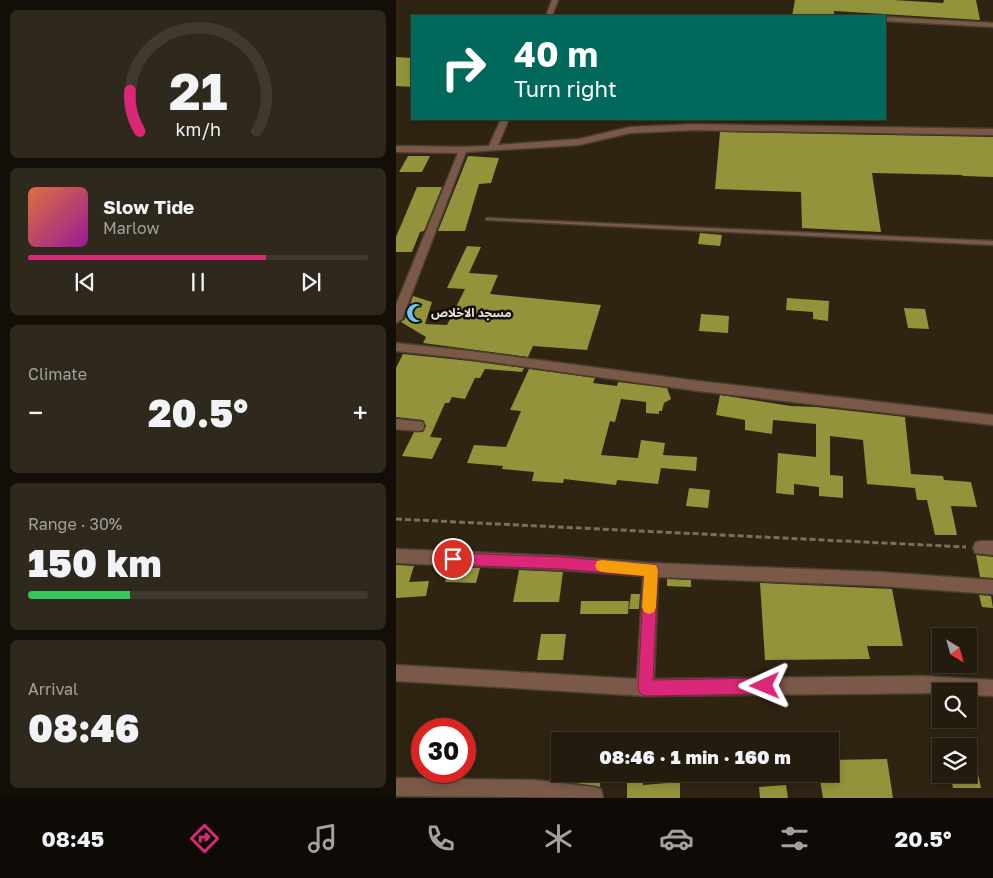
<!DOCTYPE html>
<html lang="en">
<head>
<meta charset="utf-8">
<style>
	:root { --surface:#231b0e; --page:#2f281c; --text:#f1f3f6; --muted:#a3a19e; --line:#40392e; --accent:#db2777 }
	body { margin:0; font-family:"Golos Text","Noto Sans Arabic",sans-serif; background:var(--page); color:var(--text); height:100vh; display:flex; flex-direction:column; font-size:19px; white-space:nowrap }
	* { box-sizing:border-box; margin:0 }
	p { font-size:16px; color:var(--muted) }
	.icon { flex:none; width:28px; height:28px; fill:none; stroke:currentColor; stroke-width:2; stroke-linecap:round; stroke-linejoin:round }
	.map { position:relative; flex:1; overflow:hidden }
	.drawer { display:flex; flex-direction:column; gap:10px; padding:10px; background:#130f08; width:396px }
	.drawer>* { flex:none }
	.guide { position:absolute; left:15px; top:15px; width:475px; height:105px; border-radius:0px; box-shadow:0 2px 8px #0003,0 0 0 1px var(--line); background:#00695c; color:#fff; overflow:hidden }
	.needle { width:32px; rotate:143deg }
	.buttons { position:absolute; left:536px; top:628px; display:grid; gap:10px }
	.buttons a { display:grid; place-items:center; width:45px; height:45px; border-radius:0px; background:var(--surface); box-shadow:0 2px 8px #0003,0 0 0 1px var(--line); font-size:25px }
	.speed { position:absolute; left:15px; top:718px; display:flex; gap:10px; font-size:25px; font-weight:700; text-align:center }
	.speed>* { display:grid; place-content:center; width:65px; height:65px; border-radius:50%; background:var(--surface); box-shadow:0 2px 8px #0003,0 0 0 1px var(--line); line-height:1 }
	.speed .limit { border:8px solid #d22; background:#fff; color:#111 }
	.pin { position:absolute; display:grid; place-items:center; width:42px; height:42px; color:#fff; margin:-21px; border:2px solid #fff; border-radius:50%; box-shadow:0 1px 5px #0007 }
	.me { position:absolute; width:55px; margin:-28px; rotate:269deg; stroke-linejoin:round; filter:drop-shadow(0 0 4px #0008) }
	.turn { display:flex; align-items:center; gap:18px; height:105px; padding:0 20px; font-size:22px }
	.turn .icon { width:65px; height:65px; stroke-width:2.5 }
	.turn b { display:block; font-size:35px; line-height:42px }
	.big { font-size:38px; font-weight:800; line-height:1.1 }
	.drawer .widget { flex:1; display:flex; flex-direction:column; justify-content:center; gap:8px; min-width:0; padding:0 18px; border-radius:8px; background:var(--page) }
	.drawer .dial { align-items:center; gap:0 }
	.dial svg { height:130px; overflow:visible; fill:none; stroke:var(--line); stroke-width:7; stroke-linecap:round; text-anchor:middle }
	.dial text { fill:var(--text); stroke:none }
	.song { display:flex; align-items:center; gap:15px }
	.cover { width:60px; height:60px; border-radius:8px; background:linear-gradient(135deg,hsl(20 70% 55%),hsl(300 70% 35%)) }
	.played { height:5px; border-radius:2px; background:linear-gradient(90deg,var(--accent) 70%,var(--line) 70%) }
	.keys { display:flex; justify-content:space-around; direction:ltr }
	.heat { display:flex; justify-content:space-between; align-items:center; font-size:28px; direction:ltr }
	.charge { height:8px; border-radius:4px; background:linear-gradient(90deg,#34c759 30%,var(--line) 0) }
	.trip { position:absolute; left:155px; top:732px; width:288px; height:50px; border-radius:0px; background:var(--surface); box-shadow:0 2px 8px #0003,0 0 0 1px var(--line); font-weight:800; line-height:50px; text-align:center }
	.menu { display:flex; height:80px; justify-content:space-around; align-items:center; background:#0e0b06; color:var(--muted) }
	.menu .icon { width:35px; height:35px }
	.menu .active { color:var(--accent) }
	.menu b { font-size:22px; color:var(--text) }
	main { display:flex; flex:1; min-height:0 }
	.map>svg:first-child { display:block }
</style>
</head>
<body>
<main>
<section class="drawer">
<div class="widget dial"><svg viewBox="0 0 100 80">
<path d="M14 69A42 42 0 1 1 86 69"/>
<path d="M14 69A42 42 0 0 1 8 44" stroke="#db2777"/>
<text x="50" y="56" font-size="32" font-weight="700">21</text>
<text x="50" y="72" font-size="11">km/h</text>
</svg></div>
<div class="widget">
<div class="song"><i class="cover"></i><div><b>Slow Tide</b><p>Marlow</p></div></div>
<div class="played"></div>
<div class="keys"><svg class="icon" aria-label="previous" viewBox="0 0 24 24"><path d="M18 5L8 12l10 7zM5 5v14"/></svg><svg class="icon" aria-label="pause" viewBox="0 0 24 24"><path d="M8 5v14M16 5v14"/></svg><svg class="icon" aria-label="next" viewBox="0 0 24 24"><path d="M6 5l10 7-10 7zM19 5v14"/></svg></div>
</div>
<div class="widget"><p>Climate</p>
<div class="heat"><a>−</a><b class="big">20.5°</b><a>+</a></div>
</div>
<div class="widget"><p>Range · 30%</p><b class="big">150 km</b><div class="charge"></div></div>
<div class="widget"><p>Arrival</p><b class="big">08:46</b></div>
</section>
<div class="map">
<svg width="597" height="798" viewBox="0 0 597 798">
	<rect width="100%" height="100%" fill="#2f2412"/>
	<path fill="#93933b" d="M 399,0 L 497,0 L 547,3 L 548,0 L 580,0 L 584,20 L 438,11 L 438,16 L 396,16 Z
		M 0,57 L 16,58 L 16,87 L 0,86 Z
		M 324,132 L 597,137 L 597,177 L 567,176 L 566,175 L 476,173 L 485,232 L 406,228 L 405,192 L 319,189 Z
		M 12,156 L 34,156 L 26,172 L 3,172 Z
		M 72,156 L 103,158 L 95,183 L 83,184 L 69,231 L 42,231 Z
		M 21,187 L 46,187 L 28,231 L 24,232 L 16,252 L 0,252 L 0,237 Z
		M 304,233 L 326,235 L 324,246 L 302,244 Z
		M 71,246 L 85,247 L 73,273 L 102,275 L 94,294 L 205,305 L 191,350 L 137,346 L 132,357 L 27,343 L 30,337 L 5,322 L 9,319 L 17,296 L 36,302 L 29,324 L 51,325 L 69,289 L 51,288 Z
		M 391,298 L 433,301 L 432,321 L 417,319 L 417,312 L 390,310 Z
		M 508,308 L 529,309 L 533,329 L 512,328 Z
		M 305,314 L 333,316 L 332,333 L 303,331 Z
		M 7,354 L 74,361 L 128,368 L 126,372 L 89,369 L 84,378 L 79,378 L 69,399 L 56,397 L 53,403 L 49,403 L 34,437 L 46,438 L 36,459 L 6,456 L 18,432 L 27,432 L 30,426 L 27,420 L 0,417 L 0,368 Z
		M 133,369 L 199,378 L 197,383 L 221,386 L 222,382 L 271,388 L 275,399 L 268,403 L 266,411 L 263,411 L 263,414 L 250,413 L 250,402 L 225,399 L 219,422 L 214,421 L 205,455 L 242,458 L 245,440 L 269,443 L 267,455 L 301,457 L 300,471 L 265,468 L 262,484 L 221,480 L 220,485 L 168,479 L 167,483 L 136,481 L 138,472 L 106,469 L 107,466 L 71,463 L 78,445 L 110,447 L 125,411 L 114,410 Z
		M 324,395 L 395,406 L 420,407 L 509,417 L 515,474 L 547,476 L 548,480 L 575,482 L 581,507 L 555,506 L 561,535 L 539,535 L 531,500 L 521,500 L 519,488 L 471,484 L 467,440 L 434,436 L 434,475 L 447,476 L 447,498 L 423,496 L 423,487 L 398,484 L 398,495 L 380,493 L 382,453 L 420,457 L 420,424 L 377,420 L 376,434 L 349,430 L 349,420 L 320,415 Z
		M 293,488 L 314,490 L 312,508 L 290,506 Z
		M 580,555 L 597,557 L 597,578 L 584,577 Z
		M 0,565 L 18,566 L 13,582 L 33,581 L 30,596 L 0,598 Z
		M 54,567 L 84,568 L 80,583 L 49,582 Z
		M 123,570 L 167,572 L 163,602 L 117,602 Z
		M 271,579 L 295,580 L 295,587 L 271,586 Z
		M 364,583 L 496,589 L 507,646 L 471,646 L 474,659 L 369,660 Z
		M 235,594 L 244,594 L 243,609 L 233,609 Z
		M 583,595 L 595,596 L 597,608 L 586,607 Z
		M 185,601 L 233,601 L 232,614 L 184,614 Z
		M 145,634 L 170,634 L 167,660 L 141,660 Z
		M 491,759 L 497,798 L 427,798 L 423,774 L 434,774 L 434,760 Z
		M 173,774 L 205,774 L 204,787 L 172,782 Z
		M 554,774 L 582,774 L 585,788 L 557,788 Z
		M 231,779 L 247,779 L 247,785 L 284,782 L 284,798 L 231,798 Z
		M 390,785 L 392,798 L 364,798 L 363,787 Z"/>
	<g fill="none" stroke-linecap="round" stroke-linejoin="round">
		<g stroke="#493f2e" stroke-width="3">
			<path id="lane" d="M 90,218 L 597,241 L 597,245 L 92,220 L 90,220 Z"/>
		</g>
		<g stroke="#493f2e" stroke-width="3">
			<path id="street" d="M 156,0 L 162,0 L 156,16 L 150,16 Z
				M 489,17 L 597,23 L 597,27 L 489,21 Z
				M 105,119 L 113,119 L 102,145 L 183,139 L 234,127 L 299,124 L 597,129 L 597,135 L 299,130 L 234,133 L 183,145 L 70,152 L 6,319 L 0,323 L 0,305 L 62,153 L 0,152 L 0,146 L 67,147 L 93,146 Z
				M 0,343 L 74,351 L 302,381 L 597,415 L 597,425 L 302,391 L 74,359 L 0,351 Z
				M 0,419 L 27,422 L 28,426 L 27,430 L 22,431 L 0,429 Z
				M 584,541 L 597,541 L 597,555 L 579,553 L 577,548 L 579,543 Z
				M 0,549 L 165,556 L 255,563 L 485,572 L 597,580 L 597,594 L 485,586 L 262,577 L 258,679 L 528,676 L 597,680 L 597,696 L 572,695 L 572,691 L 545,691 L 545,693 L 249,696 L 0,681 L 0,665 L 241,679 L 247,576 L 165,570 L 0,563 Z
				M 0,778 L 139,780 L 198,787 L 205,789 L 207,798 L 0,796 Z"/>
		</g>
		<path stroke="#796f60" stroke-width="3" stroke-dasharray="6 3" stroke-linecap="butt" d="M 0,519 L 570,547"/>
		<use href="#lane" fill="#7a5949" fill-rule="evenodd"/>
		<use href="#street" fill="#7a5949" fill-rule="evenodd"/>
	</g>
	<path fill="#db2777" stroke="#8e194d" d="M 57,553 L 165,557 L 260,565 L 262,570 L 257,680 L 369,678 L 374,681 L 377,686 L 374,692 L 369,694 L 249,696 L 244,693 L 242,688 L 248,576 L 165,569 L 57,565 L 52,563 L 50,559 L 52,555 Z"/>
	<path fill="#f59e0b" d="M 206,560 L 260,565 L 262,570 L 260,607 L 258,612 L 253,614 L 248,612 L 246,607 L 248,576 L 206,572 L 201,570 L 199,566 L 201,561 Z"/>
	<defs>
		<g id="mosque-bare" transform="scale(1.5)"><path d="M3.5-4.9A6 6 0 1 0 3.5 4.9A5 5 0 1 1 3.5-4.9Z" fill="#69c4f1" stroke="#130e07" stroke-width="2.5" paint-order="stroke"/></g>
	</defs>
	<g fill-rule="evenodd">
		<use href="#mosque-bare" x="20" y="313"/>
	</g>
	<g text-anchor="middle" stroke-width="5" stroke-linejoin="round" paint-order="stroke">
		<g font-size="12" font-weight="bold" fill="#eae3d8" stroke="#130e07" text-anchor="start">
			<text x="35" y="317">مسجد الاخلاص</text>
		</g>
	</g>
</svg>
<div class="buttons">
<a><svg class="needle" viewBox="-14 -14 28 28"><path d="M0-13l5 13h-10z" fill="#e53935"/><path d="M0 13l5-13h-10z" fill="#a3a19e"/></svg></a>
<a><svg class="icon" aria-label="search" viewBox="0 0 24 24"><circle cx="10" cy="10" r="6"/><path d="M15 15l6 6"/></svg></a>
<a><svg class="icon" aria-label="layers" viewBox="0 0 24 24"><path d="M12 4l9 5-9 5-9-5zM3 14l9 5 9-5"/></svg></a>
</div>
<div class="speed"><div class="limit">30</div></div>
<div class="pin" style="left:57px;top:559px;background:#d93025"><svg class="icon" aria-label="arrive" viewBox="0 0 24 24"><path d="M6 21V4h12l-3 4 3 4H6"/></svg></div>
<svg class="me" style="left:369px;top:686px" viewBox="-20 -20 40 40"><path d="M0-17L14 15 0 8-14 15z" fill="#db2777" stroke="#fff" stroke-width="4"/></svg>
<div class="trip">08:46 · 1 min · 160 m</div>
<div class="guide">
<div class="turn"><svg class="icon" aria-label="right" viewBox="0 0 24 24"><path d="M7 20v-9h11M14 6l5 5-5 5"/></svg><div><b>40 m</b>Turn right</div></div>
</div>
</div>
</main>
<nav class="menu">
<b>08:45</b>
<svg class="icon active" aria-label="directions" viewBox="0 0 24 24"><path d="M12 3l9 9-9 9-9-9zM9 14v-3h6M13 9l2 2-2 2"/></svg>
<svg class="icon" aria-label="music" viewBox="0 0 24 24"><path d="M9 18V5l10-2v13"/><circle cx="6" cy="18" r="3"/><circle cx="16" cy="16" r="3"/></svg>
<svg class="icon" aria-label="phone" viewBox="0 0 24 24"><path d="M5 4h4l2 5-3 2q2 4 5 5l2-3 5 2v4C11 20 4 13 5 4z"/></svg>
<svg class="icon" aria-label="climate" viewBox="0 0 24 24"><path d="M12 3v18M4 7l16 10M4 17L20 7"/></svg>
<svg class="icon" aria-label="car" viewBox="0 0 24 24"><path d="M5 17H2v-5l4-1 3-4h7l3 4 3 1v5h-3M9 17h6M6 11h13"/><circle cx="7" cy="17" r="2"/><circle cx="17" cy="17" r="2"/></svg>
<svg class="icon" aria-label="filters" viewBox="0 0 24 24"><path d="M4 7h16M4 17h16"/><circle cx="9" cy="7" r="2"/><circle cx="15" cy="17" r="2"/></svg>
<b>20.5°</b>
</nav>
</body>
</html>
